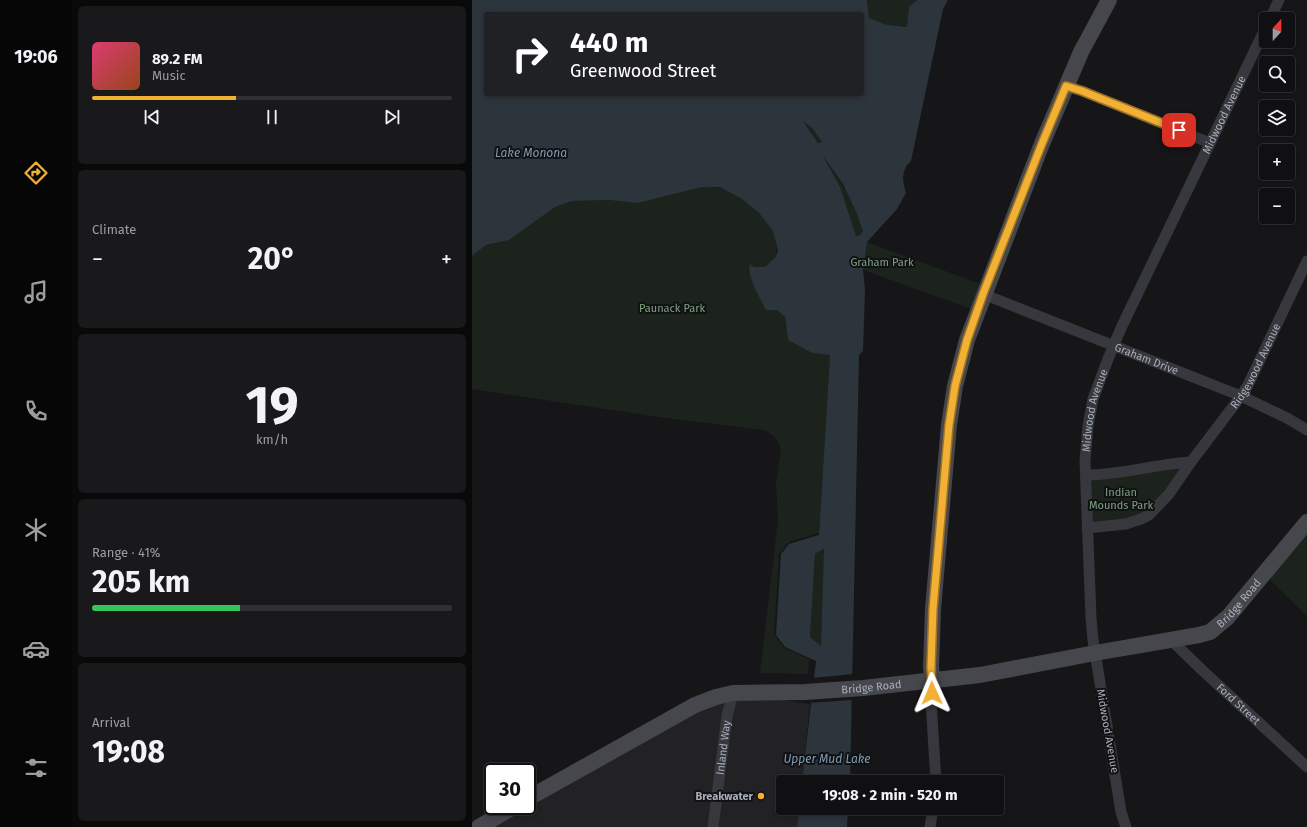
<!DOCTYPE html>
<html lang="en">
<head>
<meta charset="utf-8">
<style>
	:root { --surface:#101012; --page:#19191b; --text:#f1f3f6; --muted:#9c9d9f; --line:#303032; --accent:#f2b134 }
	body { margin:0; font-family:"Fira Sans",sans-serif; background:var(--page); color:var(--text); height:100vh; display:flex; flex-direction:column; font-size:15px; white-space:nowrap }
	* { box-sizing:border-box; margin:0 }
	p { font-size:13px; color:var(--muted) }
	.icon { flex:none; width:22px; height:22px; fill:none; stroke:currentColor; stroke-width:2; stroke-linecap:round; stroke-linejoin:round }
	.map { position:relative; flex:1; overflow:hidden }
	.side { display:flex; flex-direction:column; gap:6px; padding:6px; background:#09090a; width:400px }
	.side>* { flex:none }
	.guide { position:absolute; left:12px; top:12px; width:380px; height:84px; border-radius:4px; box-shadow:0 2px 6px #0003,0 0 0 1px var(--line); background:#202124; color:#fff; overflow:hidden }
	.needle { width:26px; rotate:21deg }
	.controls { position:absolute; left:787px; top:12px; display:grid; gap:8px }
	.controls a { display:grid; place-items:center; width:36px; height:36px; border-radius:4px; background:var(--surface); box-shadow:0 2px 6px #0003,0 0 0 1px var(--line); font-size:20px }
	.speed { position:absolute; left:12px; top:763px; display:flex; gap:8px; font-size:20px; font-weight:700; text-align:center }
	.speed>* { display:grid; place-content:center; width:52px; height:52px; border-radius:50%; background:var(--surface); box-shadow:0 2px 6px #0003,0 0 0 1px var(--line); line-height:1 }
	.speed .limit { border:2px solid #111; border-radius:6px; background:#fff; color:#111 }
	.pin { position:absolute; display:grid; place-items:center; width:34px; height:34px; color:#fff; margin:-17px; border-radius:8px; box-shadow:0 2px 6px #0006 }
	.me { position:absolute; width:44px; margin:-22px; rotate:359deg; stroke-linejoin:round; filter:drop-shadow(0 0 3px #0008) }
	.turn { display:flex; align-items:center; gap:14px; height:84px; padding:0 20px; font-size:18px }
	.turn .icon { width:52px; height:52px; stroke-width:2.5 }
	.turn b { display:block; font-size:28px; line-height:34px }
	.big { font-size:30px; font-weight:700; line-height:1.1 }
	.side .tile { flex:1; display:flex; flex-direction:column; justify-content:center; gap:6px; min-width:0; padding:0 14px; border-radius:6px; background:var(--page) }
	.side .dial { align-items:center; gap:0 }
	.dial b { font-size:52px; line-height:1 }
	.song { display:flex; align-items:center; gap:12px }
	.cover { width:48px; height:48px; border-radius:6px; background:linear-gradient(135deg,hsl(340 70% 55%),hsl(20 70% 35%)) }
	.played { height:4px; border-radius:2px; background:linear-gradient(90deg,var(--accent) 40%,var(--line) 40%) }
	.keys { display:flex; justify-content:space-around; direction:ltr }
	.heat { display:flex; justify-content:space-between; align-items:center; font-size:22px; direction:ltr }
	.charge { height:6px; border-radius:3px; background:linear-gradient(90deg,#34c759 41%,var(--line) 0) }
	.trip { position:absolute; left:304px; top:775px; width:228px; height:40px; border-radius:4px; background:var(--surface); box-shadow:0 2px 6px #0003,0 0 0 1px var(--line); font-weight:700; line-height:40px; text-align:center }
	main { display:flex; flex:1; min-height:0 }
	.menu { display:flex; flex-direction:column; width:72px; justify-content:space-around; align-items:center; background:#060607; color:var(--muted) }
	.menu .icon { width:28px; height:28px }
	.menu .current { color:var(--accent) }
	.menu b { font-size:18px; color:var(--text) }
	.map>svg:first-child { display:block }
</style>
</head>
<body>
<main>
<nav class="menu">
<b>19:06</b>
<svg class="icon current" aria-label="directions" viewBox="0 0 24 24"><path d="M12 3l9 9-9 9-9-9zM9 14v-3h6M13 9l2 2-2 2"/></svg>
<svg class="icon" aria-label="music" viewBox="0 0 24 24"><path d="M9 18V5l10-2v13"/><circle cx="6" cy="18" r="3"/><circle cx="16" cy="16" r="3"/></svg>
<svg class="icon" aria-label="phone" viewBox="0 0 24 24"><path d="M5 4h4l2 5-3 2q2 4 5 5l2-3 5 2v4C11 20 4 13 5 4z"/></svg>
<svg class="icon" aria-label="climate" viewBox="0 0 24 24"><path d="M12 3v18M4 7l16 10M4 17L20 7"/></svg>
<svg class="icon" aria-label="car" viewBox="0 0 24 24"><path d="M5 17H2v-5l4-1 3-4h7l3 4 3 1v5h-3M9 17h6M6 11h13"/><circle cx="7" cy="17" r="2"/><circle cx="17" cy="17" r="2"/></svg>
<svg class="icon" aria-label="filters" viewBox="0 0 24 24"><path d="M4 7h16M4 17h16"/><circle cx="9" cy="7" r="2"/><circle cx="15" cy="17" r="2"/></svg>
</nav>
<section class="side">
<div class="tile">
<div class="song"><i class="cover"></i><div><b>89.2 FM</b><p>Music</p></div></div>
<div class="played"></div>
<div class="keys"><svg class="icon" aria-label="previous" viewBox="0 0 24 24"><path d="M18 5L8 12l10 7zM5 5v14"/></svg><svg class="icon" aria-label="pause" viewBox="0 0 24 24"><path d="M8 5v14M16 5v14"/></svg><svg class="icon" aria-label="next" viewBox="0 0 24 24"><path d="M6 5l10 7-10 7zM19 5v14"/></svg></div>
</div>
<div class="tile"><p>Climate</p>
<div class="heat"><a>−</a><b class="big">20°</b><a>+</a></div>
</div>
<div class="tile dial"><b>19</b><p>km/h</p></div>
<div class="tile"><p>Range · 41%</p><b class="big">205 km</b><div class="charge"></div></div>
<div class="tile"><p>Arrival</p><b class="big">19:08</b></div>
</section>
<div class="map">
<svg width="835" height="827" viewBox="0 0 835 827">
	<rect width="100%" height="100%" fill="#161618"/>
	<path fill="#222225" d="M 261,693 L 338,704 L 330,782 L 311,782 L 311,808 L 327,808 L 325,827 L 6,827 L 43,806 L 55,806 L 55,799 Z"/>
	<path fill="#1c231d" d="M 395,0 L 445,0 L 437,7 L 435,27 L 415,25 L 397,18 Z
		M 330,120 L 340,128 L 350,142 L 346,143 Z
		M 347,148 C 366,176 380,198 391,231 L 389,235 L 384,236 L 381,228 Z
		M 230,187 C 236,187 243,186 249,188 C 264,192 294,216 301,231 C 305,239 306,249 303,258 L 316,340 L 340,353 L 358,355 L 347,533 L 317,542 L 307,554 L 302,634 L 312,648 L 337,659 L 336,674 L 288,673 L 306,520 L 304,481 L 309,451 L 307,444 L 303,437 L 293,430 L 194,418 L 0,389 L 0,256 L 14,245 L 37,240 L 83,207 L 100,201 L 137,200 L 166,203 Z
		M 395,242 L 511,285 L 505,311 L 391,270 Z
		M 719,462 L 677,515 L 615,528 L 614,475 Z
		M 835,522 L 835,616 L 792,574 Z
		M 353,549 L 349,646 L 338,637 L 343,554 Z"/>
	<path fill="#2c353c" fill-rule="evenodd" d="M 0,0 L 395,0 L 397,18 L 415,25 L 435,27 L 437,7 L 445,0 L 476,0 L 471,9 L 439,161 C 429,170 430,181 434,193 L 425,209 L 395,242 L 391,270 L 393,289 L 391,351 L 387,355 L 378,782 L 330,782 L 344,661 L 313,647 L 304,635 L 309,554 L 317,544 L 347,535 L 358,355 L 340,353 L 316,340 L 313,317 L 305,310 L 294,310 C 289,300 274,275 278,264 L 282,267 L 293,267 L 303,258 L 306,250 L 301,231 L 287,213 L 270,199 L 248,187 L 230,187 L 166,203 L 137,200 L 100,201 L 83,207 L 37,240 L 14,245 L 0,256 ZM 14,14 L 390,14 L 390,94 L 14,94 ZM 331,121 L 340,128 L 350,142 L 346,143 ZM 350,154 L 371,184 L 384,212 L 391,231 L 388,235 L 384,236 L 368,187 ZM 352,549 L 349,646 L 338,637 L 343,554 Z
		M 327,808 L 376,808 L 375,827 L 325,827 Z"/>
	<path fill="#161618" d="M 381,674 L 380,700 L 336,703 L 340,678 Z"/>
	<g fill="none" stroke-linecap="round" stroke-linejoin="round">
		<g stroke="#37383d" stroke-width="11">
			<path d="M 798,19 L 807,0"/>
			<path d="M 594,86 L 610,91 L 738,143"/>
			<path id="s1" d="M 511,294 L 769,396 L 815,418 L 835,430"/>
			<path id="s2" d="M 614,475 C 649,475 684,464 719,462 L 769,396 L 776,385 L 835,261"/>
			<path d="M 615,528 L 654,524 L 669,519 L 677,515 L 697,494 L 719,462"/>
			<path id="s3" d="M 699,640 L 729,669 L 835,767"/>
			<path d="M 460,680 L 459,701 L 464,782"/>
			<path id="s4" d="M 241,827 L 255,716 L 261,693"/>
			<path d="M 458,827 L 461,808"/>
			<path id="s5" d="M 654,827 L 649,812 L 621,640 L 619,618 L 613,461 L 616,426 L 621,399 L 636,359 L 650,326 L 794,27"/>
		</g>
		<g stroke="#45474d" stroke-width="16">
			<path d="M 460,680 L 459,667 L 461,609 L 477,425 L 483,386 L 495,340 L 569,146 L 609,52 L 637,0"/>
			<path id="s6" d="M 55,799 L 223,705 L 244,697 L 261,693 L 333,692 L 391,688 L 508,675 L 623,653 L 727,635 L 738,632 L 756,617 L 835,522"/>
			<path d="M 7,827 L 43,806"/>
		</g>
	</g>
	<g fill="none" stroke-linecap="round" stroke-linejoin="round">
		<g stroke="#9d7322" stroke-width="10">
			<path id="route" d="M 460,693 L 459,667 L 461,609 L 477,425 L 483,386 L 495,340 L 511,294 L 569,146 L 594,86 L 610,91 L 707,130"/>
		</g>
		<use href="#route" stroke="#f2b134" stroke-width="7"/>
	</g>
	<circle fill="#f2b134" stroke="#111113" stroke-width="1.5" cx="289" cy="796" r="4"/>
	<g text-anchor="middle" stroke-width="4" stroke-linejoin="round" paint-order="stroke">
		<g font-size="11" fill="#a8adb8" stroke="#111113">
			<text dy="4" stroke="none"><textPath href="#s5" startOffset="745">Midwood Avenue</textPath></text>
			<text dy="4" stroke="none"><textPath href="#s1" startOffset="176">Graham Drive</textPath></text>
			<text dy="4" stroke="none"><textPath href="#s2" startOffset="222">Ridgewood Avenue</textPath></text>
			<text dy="4" stroke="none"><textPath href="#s5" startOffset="421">Midwood Avenue</textPath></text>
			<text dy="4" stroke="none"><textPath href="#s6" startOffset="755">Bridge Road</textPath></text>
			<text dy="4" stroke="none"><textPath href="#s6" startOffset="371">Bridge Road</textPath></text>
			<text dy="4" stroke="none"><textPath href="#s3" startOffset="93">Ford Street</textPath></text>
			<text transform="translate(636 731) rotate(80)" y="4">Midwood Avenue</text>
			<text dy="4" stroke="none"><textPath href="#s4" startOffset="80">Inland Way</textPath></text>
		</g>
		<g font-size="11" fill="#7fa381" stroke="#111113">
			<text x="410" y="266">Graham Park</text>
			<text x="200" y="312">Paunack Park</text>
			<text x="649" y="496">Indian<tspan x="649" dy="13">Mounds Park</tspan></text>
		</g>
		<g font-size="11" font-weight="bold" fill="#a8adb8" stroke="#111113" text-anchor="end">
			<text x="281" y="800">Breakwater</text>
		</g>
		<g font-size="12" font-style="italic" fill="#7f9bb3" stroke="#111113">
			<text x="59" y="157">Lake Monona</text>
			<text x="355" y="763">Upper Mud Lake</text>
		</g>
	</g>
</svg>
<div class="controls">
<a><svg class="needle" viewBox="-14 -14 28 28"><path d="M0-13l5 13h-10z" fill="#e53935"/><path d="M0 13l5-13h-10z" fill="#9c9d9f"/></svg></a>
<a><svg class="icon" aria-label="search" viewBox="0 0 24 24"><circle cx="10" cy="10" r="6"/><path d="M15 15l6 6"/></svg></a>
<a><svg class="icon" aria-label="layers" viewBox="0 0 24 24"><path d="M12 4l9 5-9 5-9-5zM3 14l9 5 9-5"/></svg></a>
<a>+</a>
<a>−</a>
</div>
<div class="speed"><div class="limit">30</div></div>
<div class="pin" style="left:707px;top:130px;background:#d93025"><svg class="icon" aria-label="arrive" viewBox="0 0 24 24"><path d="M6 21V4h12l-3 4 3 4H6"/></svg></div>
<svg class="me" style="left:460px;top:693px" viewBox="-20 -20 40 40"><path d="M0-17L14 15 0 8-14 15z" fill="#f2b134" stroke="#fff" stroke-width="4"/></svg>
<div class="trip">19:08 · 2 min · 520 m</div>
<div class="guide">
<div class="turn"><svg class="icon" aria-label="right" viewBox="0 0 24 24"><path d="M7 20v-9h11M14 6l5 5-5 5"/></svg><div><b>440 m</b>Greenwood Street</div></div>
</div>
</div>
</main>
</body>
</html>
